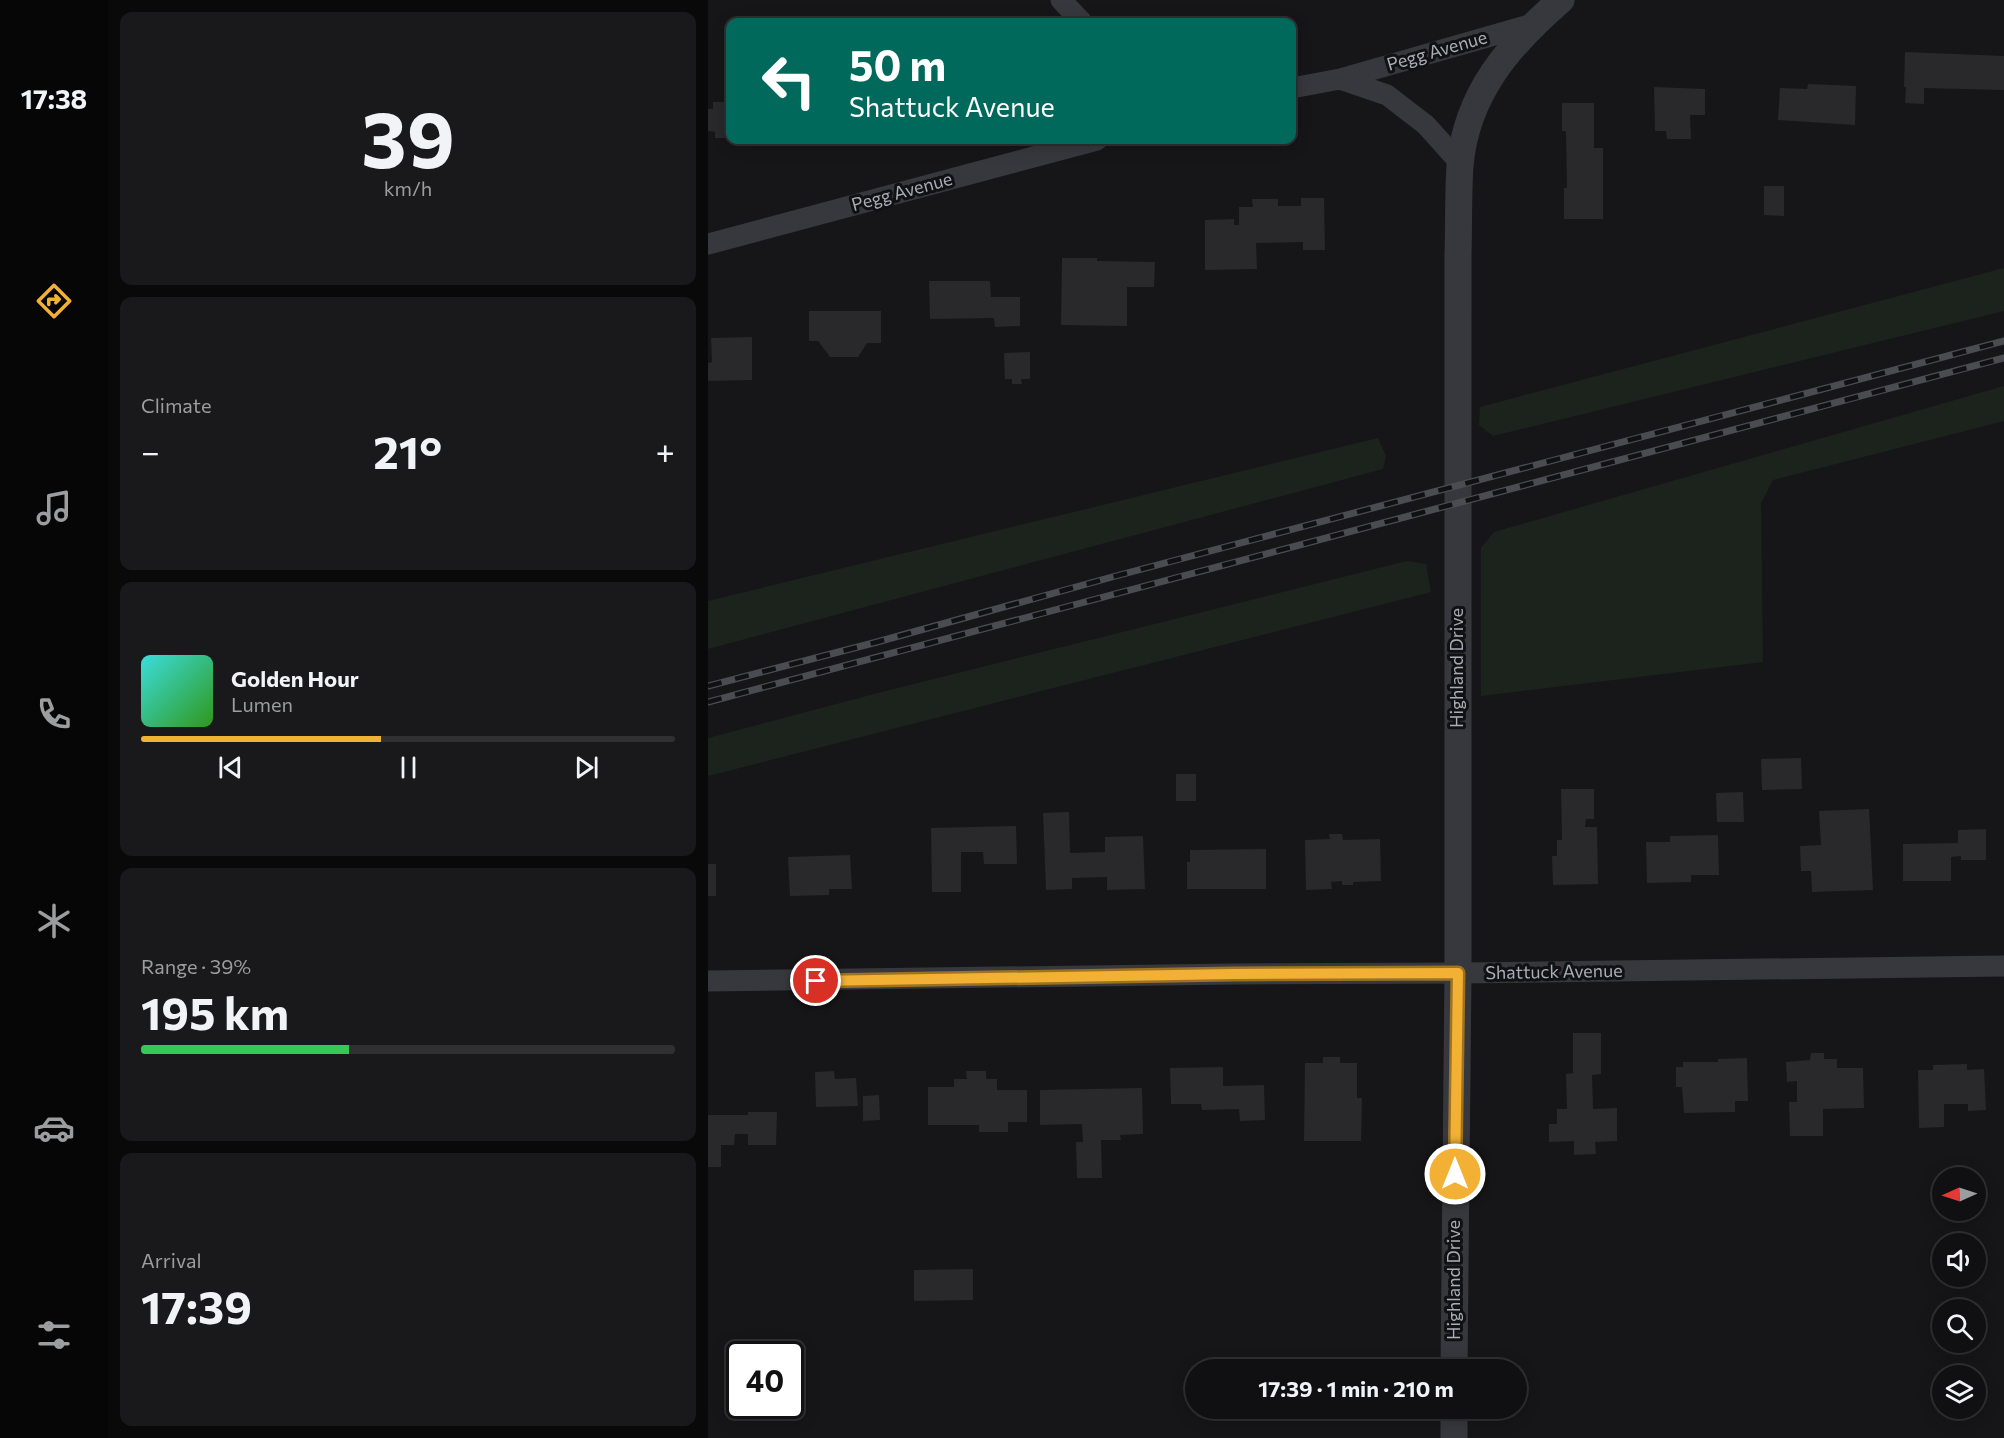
<!DOCTYPE html>
<html lang="en">
<head>
<meta charset="utf-8">
<style>
	:root { --surface:#101012; --page:#19191b; --text:#f1f3f6; --muted:#9c9d9f; --line:#303032; --accent:#f2b134 }
	body { margin:0; font-family:Commissioner,sans-serif; background:var(--page); color:var(--text); height:100vh; display:flex; flex-direction:column; font-size:22px; white-space:nowrap }
	* { box-sizing:border-box; margin:0 }
	p { font-size:20px; color:var(--muted) }
	.icon { flex:none; width:33px; height:33px; fill:none; stroke:currentColor; stroke-width:2; stroke-linecap:round; stroke-linejoin:round }
	.map { position:relative; flex:1; overflow:hidden }
	.drawer { display:flex; flex-direction:column; gap:12px; padding:12px; background:#09090a; width:600px }
	.drawer>* { flex:none }
	.guide { position:absolute; left:18px; top:18px; width:570px; height:126px; border-radius:12px; box-shadow:0 3px 15px #0003,0 0 0 2px var(--line); background:#00695c; color:#fff; overflow:hidden }
	.needle { width:39px; rotate:267deg }
	.controls { position:absolute; left:1224px; top:1167px; display:grid; gap:12px }
	.controls a { display:grid; place-items:center; width:54px; height:54px; border-radius:50%; background:var(--surface); box-shadow:0 3px 15px #0003,0 0 0 2px var(--line); font-size:30px }
	.speed { position:absolute; left:18px; top:1341px; display:flex; gap:12px; font-size:30px; font-weight:700; text-align:center }
	.speed>* { display:grid; place-content:center; width:78px; height:78px; border-radius:50%; background:var(--surface); box-shadow:0 3px 15px #0003,0 0 0 2px var(--line); line-height:1 }
	.speed .limit { border:3px solid #111; border-radius:9px; background:#fff; color:#111 }
	.pin { position:absolute; display:grid; place-items:center; width:51px; height:51px; color:#fff; margin:-26px; border:3px solid #fff; border-radius:50%; box-shadow:0 2px 6px #0007 }
	.me { position:absolute; width:66px; margin:-33px; rotate:0deg; stroke-linejoin:round; filter:drop-shadow(0 0 4px #0008) }
	.turn { display:flex; align-items:center; gap:21px; height:126px; padding:0 24px; font-size:27px }
	.turn .icon { width:78px; height:78px; stroke-width:2.5 }
	.turn b { display:block; font-size:42px; line-height:51px }
	.big { font-size:45px; font-weight:700; line-height:1.1 }
	.drawer .widget { flex:1; display:flex; flex-direction:column; justify-content:center; gap:9px; min-width:0; padding:0 21px; border-radius:12px; background:var(--page) }
	.drawer .dial { align-items:center; gap:0 }
	.dial b { font-size:78px; line-height:1 }
	.song { display:flex; align-items:center; gap:18px }
	.cover { width:72px; height:72px; border-radius:9px; background:linear-gradient(135deg,hsl(180 70% 55%),hsl(110 70% 35%)) }
	.played { height:6px; border-radius:3px; background:linear-gradient(90deg,var(--accent) 45%,var(--line) 45%) }
	.keys { display:flex; justify-content:space-around; direction:ltr }
	.heat { display:flex; justify-content:space-between; align-items:center; font-size:33px; direction:ltr }
	.charge { height:9px; border-radius:4px; background:linear-gradient(90deg,#34c759 39%,var(--line) 0) }
	.trip { position:absolute; left:477px; top:1359px; width:342px; height:60px; border-radius:30px; background:var(--surface); box-shadow:0 3px 15px #0003,0 0 0 2px var(--line); font-weight:700; line-height:60px; text-align:center }
	main { display:flex; flex:1; min-height:0 }
	.tab-bar { display:flex; flex-direction:column; width:108px; justify-content:space-around; align-items:center; background:#060607; color:var(--muted) }
	.tab-bar .icon { width:42px; height:42px }
	.tab-bar .on { color:var(--accent) }
	.tab-bar b { font-size:27px; color:var(--text) }
	.map>svg:first-child { display:block }
</style>
</head>
<body>
<main>
<nav class="tab-bar">
<b>17:38</b>
<svg class="icon on" aria-label="directions" viewBox="0 0 24 24"><path d="M12 3l9 9-9 9-9-9zM9 14v-3h6M13 9l2 2-2 2"/></svg>
<svg class="icon" aria-label="music" viewBox="0 0 24 24"><path d="M9 18V5l10-2v13"/><circle cx="6" cy="18" r="3"/><circle cx="16" cy="16" r="3"/></svg>
<svg class="icon" aria-label="phone" viewBox="0 0 24 24"><path d="M5 4h4l2 5-3 2q2 4 5 5l2-3 5 2v4C11 20 4 13 5 4z"/></svg>
<svg class="icon" aria-label="climate" viewBox="0 0 24 24"><path d="M12 3v18M4 7l16 10M4 17L20 7"/></svg>
<svg class="icon" aria-label="car" viewBox="0 0 24 24"><path d="M5 17H2v-5l4-1 3-4h7l3 4 3 1v5h-3M9 17h6M6 11h13"/><circle cx="7" cy="17" r="2"/><circle cx="17" cy="17" r="2"/></svg>
<svg class="icon" aria-label="filters" viewBox="0 0 24 24"><path d="M4 7h16M4 17h16"/><circle cx="9" cy="7" r="2"/><circle cx="15" cy="17" r="2"/></svg>
</nav>
<section class="drawer">
<div class="widget dial"><b>39</b><p>km/h</p></div>
<div class="widget"><p>Climate</p>
<div class="heat"><a>−</a><b class="big">21°</b><a>+</a></div>
</div>
<div class="widget">
<div class="song"><i class="cover"></i><div><b>Golden Hour</b><p>Lumen</p></div></div>
<div class="played"></div>
<div class="keys"><svg class="icon" aria-label="previous" viewBox="0 0 24 24"><path d="M18 5L8 12l10 7zM5 5v14"/></svg><svg class="icon" aria-label="pause" viewBox="0 0 24 24"><path d="M8 5v14M16 5v14"/></svg><svg class="icon" aria-label="next" viewBox="0 0 24 24"><path d="M6 5l10 7-10 7zM19 5v14"/></svg></div>
</div>
<div class="widget"><p>Range · 39%</p><b class="big">195 km</b><div class="charge"></div></div>
<div class="widget"><p>Arrival</p><b class="big">17:39</b></div>
</section>
<div class="map">
<svg width="1296" height="1438" viewBox="0 0 1296 1438">
	<rect width="100%" height="100%" fill="#161618"/>
	<path fill="#1c231d" d="M 1296,268 L 1296,311 L 785,436 L 771,425 L 772,407 Z
		M 1296,386 L 1296,421 L 1065,480 L 1053,503 L 1055,662 L 773,696 L 773,548 L 786,532 Z
		M 670,438 L 678,456 L 675,469 L 0,649 L 0,601 Z
		M 699,561 L 718,564 L 723,592 L 0,776 L 0,738 L 166,694 Z"/>
	<path fill="#29292c" d="M 1197,52 L 1296,56 L 1296,90 L 1216,88 L 1216,104 L 1197,103 L 1198,87 L 1196,87 Z
		M 1100,84 L 1148,86 L 1147,125 L 1070,120 L 1072,88 L 1099,89 Z
		M 946,87 L 997,89 L 997,115 L 982,115 L 983,139 L 959,139 L 958,131 L 947,131 Z
		M 5,102 L 22,102 L 22,138 L 7,138 L 7,132 L 0,131 L 0,109 L 5,109 Z
		M 854,103 L 886,103 L 886,148 L 895,148 L 895,219 L 856,219 L 856,188 L 859,188 L 858,131 L 854,131 Z
		M 1056,186 L 1076,186 L 1076,216 L 1056,215 Z
		M 593,198 L 616,198 L 617,250 L 595,250 L 595,242 L 548,243 L 549,269 L 497,270 L 497,220 L 526,219 L 526,225 L 531,225 L 531,207 L 545,207 L 544,199 L 570,199 L 570,206 L 593,206 Z
		M 354,258 L 389,258 L 389,261 L 447,262 L 446,287 L 419,287 L 419,326 L 353,325 Z
		M 221,281 L 282,281 L 283,297 L 312,297 L 312,326 L 287,327 L 286,318 L 222,319 Z
		M 101,311 L 173,311 L 173,343 L 159,343 L 150,357 L 122,357 L 110,341 L 101,341 Z
		M 44,337 L 44,380 L 0,381 L 0,363 L 4,362 L 3,338 Z
		M 322,352 L 322,379 L 313,379 L 314,384 L 304,384 L 304,379 L 297,379 L 296,353 Z
		M 1093,758 L 1094,789 L 1054,790 L 1053,759 Z
		M 468,774 L 488,774 L 488,801 L 468,801 Z
		M 853,789 L 886,789 L 886,819 L 878,819 L 877,827 L 889,827 L 890,884 L 845,885 L 844,856 L 849,856 L 849,840 L 854,840 L 854,837 Z
		M 1035,792 L 1036,822 L 1009,822 L 1008,793 Z
		M 1161,809 L 1165,890 L 1104,892 L 1103,871 L 1093,871 L 1092,846 L 1113,845 L 1111,811 Z
		M 361,812 L 362,853 L 397,852 L 397,837 L 435,836 L 437,889 L 399,890 L 399,877 L 364,878 L 364,889 L 338,890 L 335,813 Z
		M 308,826 L 309,864 L 276,864 L 275,852 L 253,852 L 253,892 L 224,892 L 223,828 Z
		M 1278,829 L 1278,860 L 1253,860 L 1253,856 L 1243,857 L 1243,881 L 1195,881 L 1195,844 L 1250,843 L 1250,830 Z
		M 621,834 L 634,834 L 635,840 L 672,839 L 673,881 L 645,882 L 645,885 L 634,885 L 634,881 L 623,882 L 624,889 L 598,890 L 597,840 L 622,839 Z
		M 1010,835 L 1011,875 L 983,875 L 983,882 L 939,883 L 938,842 L 962,842 L 962,836 Z
		M 558,849 L 558,889 L 479,889 L 479,862 L 482,862 L 482,850 Z
		M 142,855 L 144,889 L 121,889 L 121,895 L 82,896 L 80,857 Z
		M 0,864 L 8,864 L 8,896 L 0,896 Z
		M 865,1033 L 893,1033 L 893,1074 L 884,1075 L 885,1109 L 909,1108 L 909,1141 L 887,1142 L 888,1154 L 866,1155 L 866,1141 L 841,1142 L 841,1124 L 849,1124 L 849,1109 L 859,1109 L 858,1074 L 865,1073 Z
		M 1103,1053 L 1116,1053 L 1116,1059 L 1129,1059 L 1129,1068 L 1155,1068 L 1156,1108 L 1115,1109 L 1115,1136 L 1082,1136 L 1081,1102 L 1089,1102 L 1089,1081 L 1079,1082 L 1078,1062 L 1102,1060 Z
		M 615,1057 L 632,1057 L 632,1063 L 649,1063 L 649,1098 L 654,1098 L 653,1141 L 596,1141 L 597,1063 L 615,1063 Z
		M 1039,1058 L 1040,1101 L 1027,1101 L 1027,1112 L 976,1113 L 974,1087 L 968,1087 L 968,1067 L 975,1067 L 975,1062 L 1010,1062 L 1010,1059 Z
		M 1259,1064 L 1259,1070 L 1276,1069 L 1278,1110 L 1260,1111 L 1260,1104 L 1236,1104 L 1236,1127 L 1211,1128 L 1210,1070 L 1225,1070 L 1225,1065 Z
		M 515,1067 L 515,1086 L 556,1085 L 557,1120 L 532,1121 L 531,1109 L 494,1110 L 493,1104 L 463,1104 L 462,1068 Z
		M 126,1071 L 127,1079 L 148,1078 L 150,1106 L 108,1107 L 107,1072 Z
		M 258,1071 L 278,1071 L 278,1079 L 289,1079 L 289,1090 L 319,1090 L 319,1122 L 300,1122 L 300,1132 L 271,1132 L 271,1125 L 220,1125 L 220,1087 L 246,1087 L 246,1079 L 259,1079 Z
		M 434,1088 L 435,1134 L 412,1135 L 413,1140 L 393,1140 L 394,1178 L 369,1178 L 368,1142 L 375,1142 L 374,1124 L 332,1125 L 332,1090 Z
		M 171,1095 L 172,1120 L 155,1121 L 155,1096 Z
		M 40,1112 L 69,1112 L 68,1145 L 40,1145 L 40,1134 L 27,1134 L 26,1145 L 13,1145 L 13,1167 L 0,1167 L 0,1115 L 40,1115 Z
		M 265,1269 L 265,1300 L 206,1301 L 206,1270 Z"/>
	<g fill="none" stroke-linecap="round" stroke-linejoin="round">
		<path stroke="#37383d" stroke-width="21" d="M 353,0 L 374,22
			M 632,79 L 825,24
			M 584,88 L 632,79 L 679,95 L 718,125 L 752,163
			M 0,244 L 389,140
			M 0,981 L 525,974 L 750,973 L 1296,966"/>
		<path stroke="#37383d" stroke-width="27" d="M 746,1370 L 750,973 L 750,254 C 751,224 750,195 752,166 C 758,94 801,45 853,0
			M 746,1438 L 746,1408"/>
		<g stroke="#4a4c52" stroke-width="7">
			<path id="rail" d="M 0,686 L 169,642 L 404,577 L 1296,341
				M 0,702 L 1296,358"/>
		</g>
		<use href="#rail" stroke="#111113" stroke-width="4.5" stroke-dasharray="14" stroke-linecap="butt"/>
	</g>
	<g fill="none" stroke-linecap="round" stroke-linejoin="round">
		<g stroke="#9d7322" stroke-width="15">
			<path id="route" d="M 108,981 L 525,974 L 750,973 L 747,1174"/>
		</g>
		<use href="#route" stroke="#f2b134" stroke-width="10"/>
	</g>
	<g text-anchor="middle" stroke-width="6" stroke-linejoin="round" paint-order="stroke">
		<g font-size="18" fill="#a8adb8" stroke="#111113">
			<text transform="translate(729 51) rotate(-16)" y="6">Pegg Avenue</text>
			<text transform="translate(194 192) rotate(-15)" y="6">Pegg Avenue</text>
			<text transform="translate(749 668) rotate(-90)" y="6">Highland Drive</text>
			<text transform="translate(846 972) rotate(-1)" y="6">Shattuck Avenue</text>
			<text transform="translate(746 1280) rotate(-90)" y="6">Highland Drive</text>
		</g>
	</g>
</svg>
<div class="controls">
<a><svg class="needle" viewBox="-14 -14 28 28"><path d="M0-13l5 13h-10z" fill="#e53935"/><path d="M0 13l5-13h-10z" fill="#9c9d9f"/></svg></a>
<a><svg class="icon" aria-label="sound" viewBox="0 0 24 24"><path d="M4 9h4l5-4v14l-5-4H4zM17 9q2 3 0 6"/></svg></a>
<a><svg class="icon" aria-label="search" viewBox="0 0 24 24"><circle cx="10" cy="10" r="6"/><path d="M15 15l6 6"/></svg></a>
<a><svg class="icon" aria-label="layers" viewBox="0 0 24 24"><path d="M12 4l9 5-9 5-9-5zM3 14l9 5 9-5"/></svg></a>
</div>
<div class="speed"><div class="limit">40</div></div>
<div class="pin" style="left:108px;top:981px;background:#d93025"><svg class="icon" aria-label="arrive" viewBox="0 0 24 24"><path d="M6 21V4h12l-3 4 3 4H6"/></svg></div>
<svg class="me" style="left:747px;top:1174px" viewBox="-20 -20 40 40"><circle r="17" fill="#f2b134" stroke="#fff" stroke-width="3"/><path d="M0-11L8 9 0 5-8 9z" fill="#fff"/></svg>
<div class="trip">17:39 · 1 min · 210 m</div>
<div class="guide">
<div class="turn"><svg class="icon" aria-label="left" viewBox="0 0 24 24"><path d="M17 20v-9H6M10 6l-5 5 5 5"/></svg><div><b>50 m</b>Shattuck Avenue</div></div>
</div>
</div>
</main>
</body>
</html>
